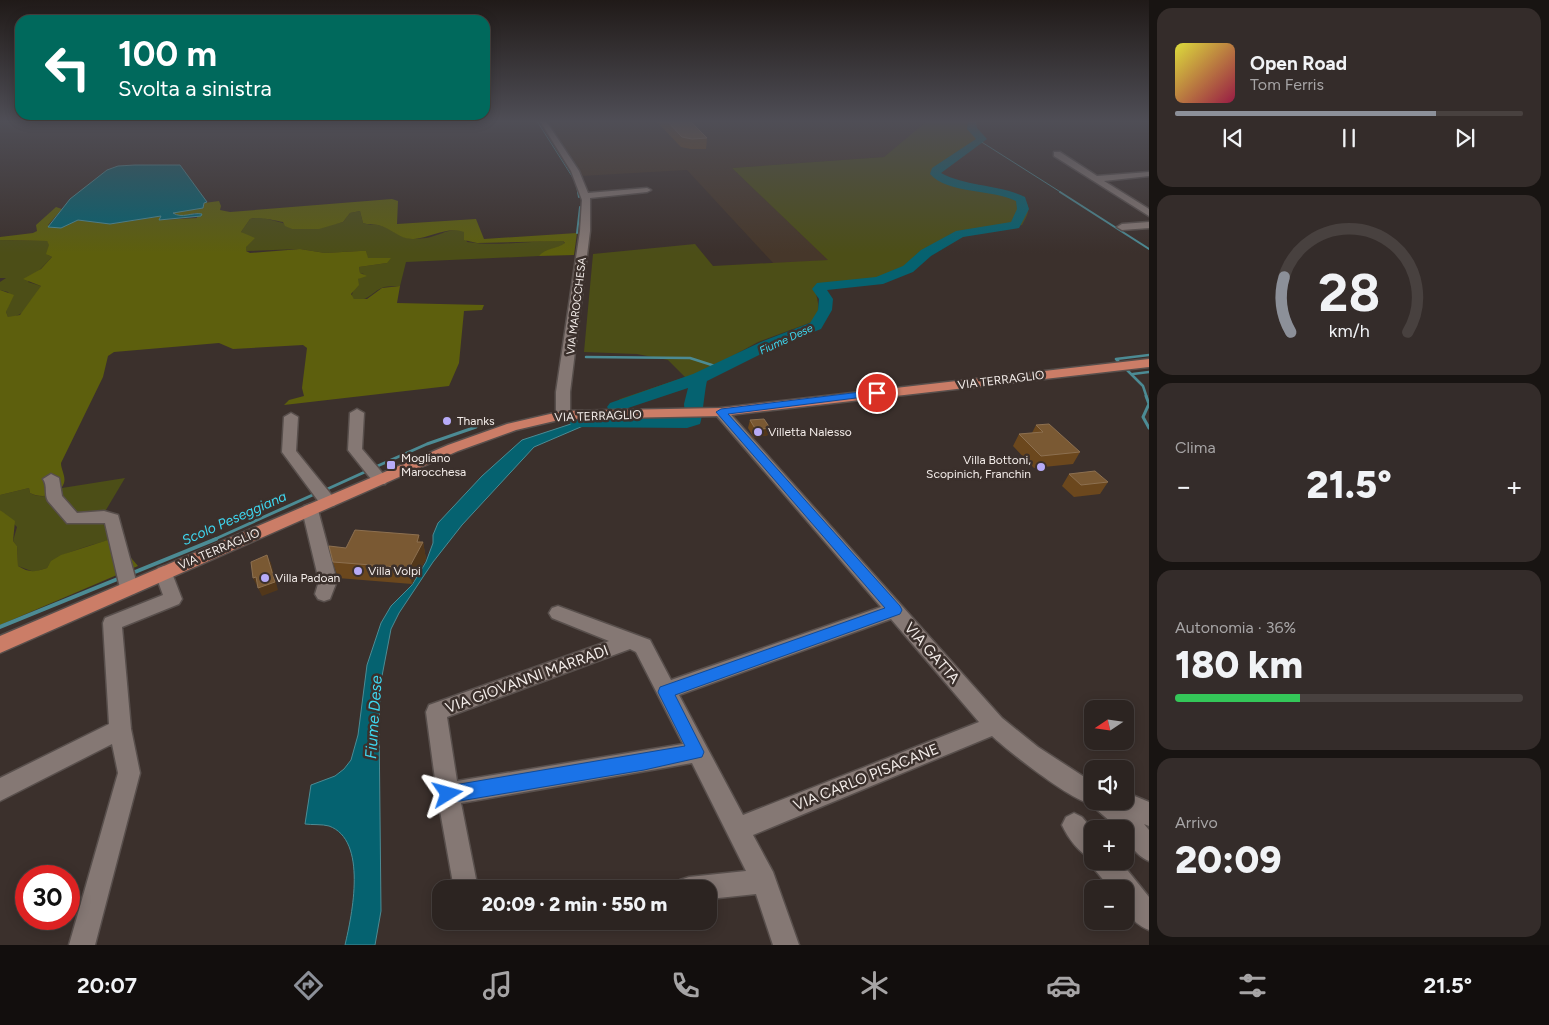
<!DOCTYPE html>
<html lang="it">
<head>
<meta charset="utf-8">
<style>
	:root { --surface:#2c2421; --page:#342c2a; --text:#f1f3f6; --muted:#a6a4a5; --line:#48413f; --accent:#8c9099 }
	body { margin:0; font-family:Figtree,sans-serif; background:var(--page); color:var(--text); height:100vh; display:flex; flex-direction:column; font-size:19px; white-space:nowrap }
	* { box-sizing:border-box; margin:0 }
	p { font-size:16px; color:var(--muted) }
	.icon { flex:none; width:28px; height:28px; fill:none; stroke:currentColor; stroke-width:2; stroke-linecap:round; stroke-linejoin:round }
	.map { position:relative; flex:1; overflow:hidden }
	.drawer { display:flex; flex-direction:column; gap:8px; padding:8px; background:#181412; width:400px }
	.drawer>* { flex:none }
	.guide { position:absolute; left:15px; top:15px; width:475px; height:105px; border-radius:15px; box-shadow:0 2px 12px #0003,0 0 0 1px var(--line); background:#00695c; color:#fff; overflow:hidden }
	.needle { width:32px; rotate:257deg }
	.buttons { position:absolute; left:1084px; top:700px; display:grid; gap:10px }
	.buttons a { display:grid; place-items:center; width:50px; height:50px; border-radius:10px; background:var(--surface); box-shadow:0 2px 12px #0003,0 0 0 1px var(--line); font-size:25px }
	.speed { position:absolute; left:15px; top:865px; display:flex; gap:10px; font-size:25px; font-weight:700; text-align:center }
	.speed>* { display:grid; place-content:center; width:65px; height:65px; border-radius:50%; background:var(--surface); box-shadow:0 2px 12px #0003,0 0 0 1px var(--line); line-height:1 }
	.speed .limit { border:8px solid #d22; background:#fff; color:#111 }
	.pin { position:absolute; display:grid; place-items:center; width:42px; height:42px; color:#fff; margin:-21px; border:2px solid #fff; border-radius:50%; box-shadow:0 1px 5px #0007 }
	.me { position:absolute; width:55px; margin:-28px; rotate:82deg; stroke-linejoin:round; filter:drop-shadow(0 0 4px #0008) }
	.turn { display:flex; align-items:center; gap:18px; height:105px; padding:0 20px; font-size:22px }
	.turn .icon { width:65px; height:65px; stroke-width:2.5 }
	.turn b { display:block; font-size:35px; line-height:42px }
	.big { font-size:38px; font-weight:800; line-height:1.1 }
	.drawer .card { flex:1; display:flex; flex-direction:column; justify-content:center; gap:8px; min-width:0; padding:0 18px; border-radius:15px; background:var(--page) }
	.drawer .dial { align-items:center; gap:0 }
	.dial svg { height:130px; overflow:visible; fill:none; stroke:var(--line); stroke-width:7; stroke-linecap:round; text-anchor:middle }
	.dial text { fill:var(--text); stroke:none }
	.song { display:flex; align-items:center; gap:15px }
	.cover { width:60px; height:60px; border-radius:8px; background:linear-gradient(135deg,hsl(60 70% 55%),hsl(340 70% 35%)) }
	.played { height:5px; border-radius:2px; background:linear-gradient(90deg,var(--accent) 75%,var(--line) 75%) }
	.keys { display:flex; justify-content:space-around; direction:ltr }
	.heat { display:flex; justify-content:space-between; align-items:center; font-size:28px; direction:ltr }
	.charge { height:8px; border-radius:4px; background:linear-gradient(90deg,#34c759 36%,var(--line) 0) }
	.trip { position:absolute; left:432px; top:880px; width:285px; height:50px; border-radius:15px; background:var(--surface); box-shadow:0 2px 12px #0003,0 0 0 1px var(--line); font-weight:800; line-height:50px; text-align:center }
	.dock { display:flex; height:80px; justify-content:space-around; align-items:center; background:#120e0d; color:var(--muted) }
	.dock .icon { width:35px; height:35px }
	.dock .selected { color:var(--accent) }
	.dock b { font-size:22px; color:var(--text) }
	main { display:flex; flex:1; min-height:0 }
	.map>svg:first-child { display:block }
</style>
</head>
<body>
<main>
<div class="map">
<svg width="1149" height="945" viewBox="0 0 1149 945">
	<rect width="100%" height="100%" fill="#3b302c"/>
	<path fill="#46372a" d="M 545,121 L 925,121 L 927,122 L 884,157 L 732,168 L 829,260 L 774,264 L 687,170 L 581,176 Z"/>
	<path fill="#4c4e17" d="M 925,121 L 977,121 L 976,131 L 985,140 L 938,173 C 954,186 1026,187 1028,207 C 1029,214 1025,219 1022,225 L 971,233 L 928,254 L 920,262 L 867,281 L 819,284 L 815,288 C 817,302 823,311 812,322 L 758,342 L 694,377 L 644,395 L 613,404 L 620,399 L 685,377 L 668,360 L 637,354 L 584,352 L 593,254 L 695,244 L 713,266 L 828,260 L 732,168 L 884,157 L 926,122 Z
		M 360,211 L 363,223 C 368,225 373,224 378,225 C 399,230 397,242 426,238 C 439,236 450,227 464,231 L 467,242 C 499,247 531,240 563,241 L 565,244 L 539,256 L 406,262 L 400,286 C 395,286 389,286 384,287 C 372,291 364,307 351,297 L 358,279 L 364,274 L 360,273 L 359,267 L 387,263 L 385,258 L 367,258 L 366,251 L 360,251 L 325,253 L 300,249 L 246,251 L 246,245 L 252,240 L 241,232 L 250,219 L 260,217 L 283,223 L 292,229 L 313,229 L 343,222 L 350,213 Z
		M 0,240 L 47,241 L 50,245 L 48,255 L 52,257 L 28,282 L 41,286 C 36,299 23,319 8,317 L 6,312 L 11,298 L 8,292 L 0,290 L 0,282 L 6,278 L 0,278 Z
		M 125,478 L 100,520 L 114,538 C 96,545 56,552 47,568 L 34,572 L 18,566 L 17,546 L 13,541 L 17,527 L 0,510 L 0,495 L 29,488 L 30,493 C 41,499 53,496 62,488 Z"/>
	<path fill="#5d5f0d" d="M 392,199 L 398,201 L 397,224 L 476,219 L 484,239 L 577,233 L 574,255 L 539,256 C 545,248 557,249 565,243 L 563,241 L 477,243 L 464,240 L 464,232 C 448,226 430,238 414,239 C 399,240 392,228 378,225 C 373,224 368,225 363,223 L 360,211 L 350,213 L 343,222 L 319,229 L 292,229 L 285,226 L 283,222 C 273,220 259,216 250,219 L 241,232 L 255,238 L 246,247 L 246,251 L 250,253 L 300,249 L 325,253 L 360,251 L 366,251 L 368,258 L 391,258 L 387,263 L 359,267 L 360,273 L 367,276 L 358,279 L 359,285 L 351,294 L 354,299 L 367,299 L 382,288 L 400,286 L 397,303 L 484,305 L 482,310 L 464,311 L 459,363 L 449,386 L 284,405 L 289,400 L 304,396 L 302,388 L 307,348 L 303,345 L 233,349 L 219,343 L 114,352 L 108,356 L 103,377 L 61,463 C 61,470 66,476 64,483 C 60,496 41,499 30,493 L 29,488 L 0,495 L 0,290 L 14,295 L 6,312 L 8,317 L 20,315 L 41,286 L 23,279 L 41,269 L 52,257 L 46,254 L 49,245 L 47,241 L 0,240 L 0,237 L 33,233 L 37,231 L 36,225 L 56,207 L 62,209 L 48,225 L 61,228 L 78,220 L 110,224 L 162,216 L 160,220 L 197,218 L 197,213 L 182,216 L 172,213 L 203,208 L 204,203 L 219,201 L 221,206 L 220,210 L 230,212 Z
		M 0,510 L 15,521 L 13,541 L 17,546 L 18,566 C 29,573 35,572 47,568 L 51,561 L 61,555 L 114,538 L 138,566 L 0,625 Z"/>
	<path fill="#056270" stroke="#4c8b94" d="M 135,165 L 180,165 L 207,202 L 204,203 L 203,208 L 173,213 C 182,219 192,212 202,214 L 201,216 L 159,220 L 161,216 L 110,224 L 78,220 L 61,228 L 48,227 L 70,199 L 107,170 L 118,166 Z
		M 605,420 L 583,426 L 534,447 L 462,525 L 433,562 L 399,613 L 391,629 L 382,676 L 379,720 L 381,911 L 375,945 L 345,945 C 352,915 368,840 329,826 C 322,824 312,825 305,824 L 311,785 L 335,776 L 344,769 L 351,760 L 358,735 L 367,665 L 381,623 L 391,606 L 412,585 L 426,562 L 433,543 L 433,535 L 438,523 L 482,476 L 522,440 L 580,421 Z"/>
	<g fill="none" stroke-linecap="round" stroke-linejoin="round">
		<path stroke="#4c8b94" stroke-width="1" d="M 537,121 L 575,181 L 578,193
			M 980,141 L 1062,193"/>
		<path stroke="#4c8b94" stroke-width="2" d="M 578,192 L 579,197
			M 1060,192 L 1149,249
			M 577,233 L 580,207"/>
		<path stroke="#4c8b94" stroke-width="2.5" d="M 586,357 L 690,358 L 718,367
			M 1133,374 L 1149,372
			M 1147,398 L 1143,386 L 1116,359 L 1149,355"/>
		<path stroke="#4c8b94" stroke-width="3" d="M 1146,396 L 1149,404 L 1143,417 L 1149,428
			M 373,468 L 427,444 L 476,427
			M 323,491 L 367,471
			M 213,540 L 317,493"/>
		<path stroke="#4c8b94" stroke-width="4" d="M 130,574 L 216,539
			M 0,627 L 120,578"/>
		<path fill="#056270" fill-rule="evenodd" d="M 968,121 L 976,121 L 977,128 L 987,139 L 941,173 C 967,187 998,184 1025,197 L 1029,209 L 1019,228 L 963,237 L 931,256 L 913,272 L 883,284 L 827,290 L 833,299 L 832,310 L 821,329 L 773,348 L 707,381 C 705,388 702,421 700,424 L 687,428 L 572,427 L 570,423 L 572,419 L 579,417 L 685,416 L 684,404 L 688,388 L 616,412 L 610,411 L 607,407 L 610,403 L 693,374 L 761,342 L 810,323 L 818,310 L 819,299 L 812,289 L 817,283 L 876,277 L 903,266 L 921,250 L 956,231 L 1011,222 L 1017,209 L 1016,201 C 992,189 948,194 930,174 L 932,168 L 976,139 L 967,129 Z"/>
		<g stroke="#584f4c" stroke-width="3">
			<path id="minor" d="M 540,121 L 546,121 L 579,171 L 588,193 L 647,188 L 651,190 L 647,192 L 590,198 L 590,231 L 570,392 L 570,415 L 563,419 L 556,415 L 556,392 L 580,231 L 582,200 L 571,171 Z
				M 1054,152 L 1060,152 L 1097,176 L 1149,172 L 1149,176 L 1104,181 L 1149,209 L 1149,216 L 1054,156 Z
				M 1149,222 L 1149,228 L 1122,230 L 1117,227 L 1122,224 Z
				M 721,408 L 726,409 L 1002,718 L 1038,747 L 1092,782 L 1092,801 L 1125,801 L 1125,792 L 1149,802 L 1149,826 L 1144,824 L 1149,830 L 1149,861 C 1137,856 1125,842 1125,829 L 1119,829 L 1096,809 L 1094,804 C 1076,805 1007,750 992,736 L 753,835 L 773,872 L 799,945 L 773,945 L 756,894 L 709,899 L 709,889 L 677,889 L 680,880 L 689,877 L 746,871 L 692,763 L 461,803 L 478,889 L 454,889 L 437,794 L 426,712 L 429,705 L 609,641 L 552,618 L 549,613 L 552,608 L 558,606 L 650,640 L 671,680 L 881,607 L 716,415 L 714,412 L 716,409 ZM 891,619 L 979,722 L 743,815 L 679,695 ZM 630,649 L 636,652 L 683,744 L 457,781 L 447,717 Z
				M 357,409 L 364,413 L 362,449 L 385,476 L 388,480 L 385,484 L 375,484 L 348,450 L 350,413 Z
				M 291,413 L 298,417 L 296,451 L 334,498 L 336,502 L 334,506 L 322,506 L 282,452 L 284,417 Z
				M 51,474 L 59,478 L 62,496 L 77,513 L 104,511 L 118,515 L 138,588 L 135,593 L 129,595 L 123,593 L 120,588 L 105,523 L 67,523 L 48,501 C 44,494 48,486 43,479 Z
				M 310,504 L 316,506 L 318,510 L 337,581 L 330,599 L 324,601 L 318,599 L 315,594 L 319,581 L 302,510 L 304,506 Z
				M 164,566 L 170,568 L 182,599 L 179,604 L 122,627 L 131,729 L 140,773 L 95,945 L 69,945 L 118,773 L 112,744 L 0,801 L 0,778 L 109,724 L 103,623 L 105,618 L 163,595 L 155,573 L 158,568 Z
				M 1074,813 L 1082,817 L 1092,829 L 1092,859 C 1079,853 1068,838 1062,825 L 1066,817 Z
				M 1092,860 L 1120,861 L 1149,897 L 1149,930 C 1129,922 1125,908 1125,889 L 1111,889 L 1095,870 Z"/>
		</g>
		<g stroke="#584f4c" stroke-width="3">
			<path id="major" d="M 1149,359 L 1149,367 L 721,416 L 563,419 L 516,430 L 458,451 L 0,653 L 0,636 L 448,445 L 507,424 L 563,411 L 721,408 Z"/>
		</g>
		<use href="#minor" fill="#857874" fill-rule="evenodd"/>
		<use href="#major" fill="#cb7d67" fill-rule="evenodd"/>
	</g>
	<path fill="#6b471d" d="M 656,121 L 698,121 L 692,124 L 707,138 L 706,149 L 691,149 L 681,147 Z
		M 750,420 L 770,428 L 768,435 L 754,438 L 748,428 Z
		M 1036,425 L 1080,452 L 1073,464 L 1034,468 L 1013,446 L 1019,434 L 1032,433 Z
		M 1069,474 L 1108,482 L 1100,494 L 1074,497 L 1062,486 Z
		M 423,542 L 426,559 L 412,584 L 338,578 L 333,562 L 346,548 Z"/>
	<path fill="#52371a" d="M 685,121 L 698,121 L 685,127 Z
		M 770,428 L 768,435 L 754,438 L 756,430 Z
		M 419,535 L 421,545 L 423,542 L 426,559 L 412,584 L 409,568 Z
		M 267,555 L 271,563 L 278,590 L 262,596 L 258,588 Z
		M 256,577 L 260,585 L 257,586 L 253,578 Z"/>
	<path fill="#7a5933" stroke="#8d7050" d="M 667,121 L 690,121 L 707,138 L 692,139 L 682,137 Z
		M 764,419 L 770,428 L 756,430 L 750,420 Z
		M 1049,424 L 1080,452 L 1041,456 L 1019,434 L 1043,432 L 1036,425 Z
		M 1095,471 L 1108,482 L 1081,485 L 1069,474 Z
		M 355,530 L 419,535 L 417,542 L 423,542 L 409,568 L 333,562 L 329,546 L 346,548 Z
		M 267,555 L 275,582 L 258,588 L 256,577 L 253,578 L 251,562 Z"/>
	<linearGradient id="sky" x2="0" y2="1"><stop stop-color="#201a18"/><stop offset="0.48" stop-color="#4f4e56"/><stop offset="1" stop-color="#4f4e56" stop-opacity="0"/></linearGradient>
	<rect width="1149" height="253" fill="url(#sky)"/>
	<path fill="#1a73e8" stroke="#114b97" d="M 877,390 L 882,393 L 880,395 L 728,414 L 900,606 L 902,610 L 900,614 L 675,695 L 704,752 L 702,757 L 644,770 L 448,803 L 442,800 L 439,794 L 442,788 L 448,786 L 685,746 L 658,692 L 660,687 L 885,608 L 716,412 L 721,409 Z"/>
	<g fill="#b7abf8" stroke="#3b302c" stroke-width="2">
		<circle cx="447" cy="421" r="5"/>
		<circle cx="758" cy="432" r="5"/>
		<rect x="386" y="460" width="10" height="10" rx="2.5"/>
		<circle cx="1041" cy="467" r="5"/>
		<circle cx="358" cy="571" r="5"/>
		<circle cx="265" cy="578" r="5"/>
	</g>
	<g text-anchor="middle" stroke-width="5" stroke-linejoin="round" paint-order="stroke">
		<g font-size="11" fill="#f3ece9" stroke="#3b302c">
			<text transform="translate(576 306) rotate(-83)" y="4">VIA MAROCCHESA</text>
		</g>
		<g font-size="11" font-style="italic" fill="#3ed7f0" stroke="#3b302c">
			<text transform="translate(786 339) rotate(-25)" y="4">Fiume Dese</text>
		</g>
		<g font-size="12" fill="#f3ece9" stroke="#3b302c">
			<text transform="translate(1001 380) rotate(-7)" y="4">VIA TERRAGLIO</text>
			<text transform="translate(598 416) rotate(-2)" y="4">VIA TERRAGLIO</text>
			<text transform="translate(219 549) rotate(-23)" y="4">VIA TERRAGLIO</text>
		</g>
		<g font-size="12" fill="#f3ece9" stroke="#3b302c" text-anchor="start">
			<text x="457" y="425">Thanks</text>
			<text x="768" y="436">Villetta Nalesso</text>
			<text x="401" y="462">Mogliano<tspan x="401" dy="14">Marocchesa</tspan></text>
			<text x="1031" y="464" text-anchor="end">Villa Bottoni,<tspan x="1031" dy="14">Scopinich, Franchin</tspan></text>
			<text x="368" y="575">Villa Volpi</text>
			<text x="275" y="582">Villa Padoan</text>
		</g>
		<g font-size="14" font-style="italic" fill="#3ed7f0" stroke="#3b302c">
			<text transform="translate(234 518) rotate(-24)" y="5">Scolo Peseggiana</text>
		</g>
		<g font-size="15" fill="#f3ece9" stroke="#3b302c">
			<text transform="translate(932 653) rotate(49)" y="5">VIA GATTA</text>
			<text transform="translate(527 679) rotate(-20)" y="5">VIA GIOVANNI MARRADI</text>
			<text transform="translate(866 777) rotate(-22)" y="5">VIA CARLO PISACANE</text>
		</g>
		<g font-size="16" font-style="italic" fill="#3ed7f0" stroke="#3b302c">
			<text transform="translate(373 717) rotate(-86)" y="6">Fiume Dese</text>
		</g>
	</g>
</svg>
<div class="buttons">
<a><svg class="needle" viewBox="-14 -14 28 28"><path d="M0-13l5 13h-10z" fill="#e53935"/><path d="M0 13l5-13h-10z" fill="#a6a4a5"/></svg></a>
<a><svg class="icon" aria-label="sound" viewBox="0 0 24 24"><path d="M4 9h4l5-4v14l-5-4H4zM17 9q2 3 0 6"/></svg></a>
<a>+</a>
<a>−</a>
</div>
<div class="speed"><div class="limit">30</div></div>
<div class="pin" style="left:877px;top:393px;background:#d93025"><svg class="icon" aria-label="arrive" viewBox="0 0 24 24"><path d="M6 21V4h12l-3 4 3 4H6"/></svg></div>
<svg class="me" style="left:448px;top:794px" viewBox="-20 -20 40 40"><path d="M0-17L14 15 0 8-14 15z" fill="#1a73e8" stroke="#fff" stroke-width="4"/></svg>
<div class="trip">20:09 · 2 min · 550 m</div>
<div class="guide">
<div class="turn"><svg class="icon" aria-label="left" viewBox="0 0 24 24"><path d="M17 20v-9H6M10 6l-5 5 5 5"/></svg><div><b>100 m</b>Svolta a sinistra</div></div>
</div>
</div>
<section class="drawer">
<div class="card">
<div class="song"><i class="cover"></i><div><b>Open Road</b><p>Tom Ferris</p></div></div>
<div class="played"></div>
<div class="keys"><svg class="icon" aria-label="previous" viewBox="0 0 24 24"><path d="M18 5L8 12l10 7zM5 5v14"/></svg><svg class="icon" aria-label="pause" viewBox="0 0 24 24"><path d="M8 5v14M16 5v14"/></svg><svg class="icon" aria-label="next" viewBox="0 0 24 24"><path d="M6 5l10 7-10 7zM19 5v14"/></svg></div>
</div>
<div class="card dial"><svg viewBox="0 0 100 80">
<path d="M14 69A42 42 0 1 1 86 69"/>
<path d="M14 69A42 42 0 0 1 10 35" stroke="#8c9099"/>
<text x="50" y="56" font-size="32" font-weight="700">28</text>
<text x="50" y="72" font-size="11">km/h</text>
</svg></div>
<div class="card"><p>Clima</p>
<div class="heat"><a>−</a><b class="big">21.5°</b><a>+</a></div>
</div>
<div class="card"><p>Autonomia · 36%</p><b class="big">180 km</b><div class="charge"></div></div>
<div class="card"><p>Arrivo</p><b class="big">20:09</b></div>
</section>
</main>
<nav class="dock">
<b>20:07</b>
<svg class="icon selected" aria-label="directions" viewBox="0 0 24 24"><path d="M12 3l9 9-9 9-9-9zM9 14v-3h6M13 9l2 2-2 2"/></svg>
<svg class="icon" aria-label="music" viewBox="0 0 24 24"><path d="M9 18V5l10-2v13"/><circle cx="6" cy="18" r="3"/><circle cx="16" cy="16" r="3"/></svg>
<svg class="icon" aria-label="phone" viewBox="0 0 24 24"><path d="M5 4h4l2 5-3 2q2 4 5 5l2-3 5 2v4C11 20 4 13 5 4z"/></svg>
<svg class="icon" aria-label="climate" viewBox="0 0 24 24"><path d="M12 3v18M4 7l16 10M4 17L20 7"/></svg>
<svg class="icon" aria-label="car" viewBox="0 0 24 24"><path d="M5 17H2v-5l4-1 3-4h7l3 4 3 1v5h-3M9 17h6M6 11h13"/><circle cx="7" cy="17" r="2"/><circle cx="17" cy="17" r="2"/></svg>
<svg class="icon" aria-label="filters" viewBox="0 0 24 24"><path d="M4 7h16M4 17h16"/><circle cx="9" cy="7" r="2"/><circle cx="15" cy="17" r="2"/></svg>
<b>21.5°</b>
</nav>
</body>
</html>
